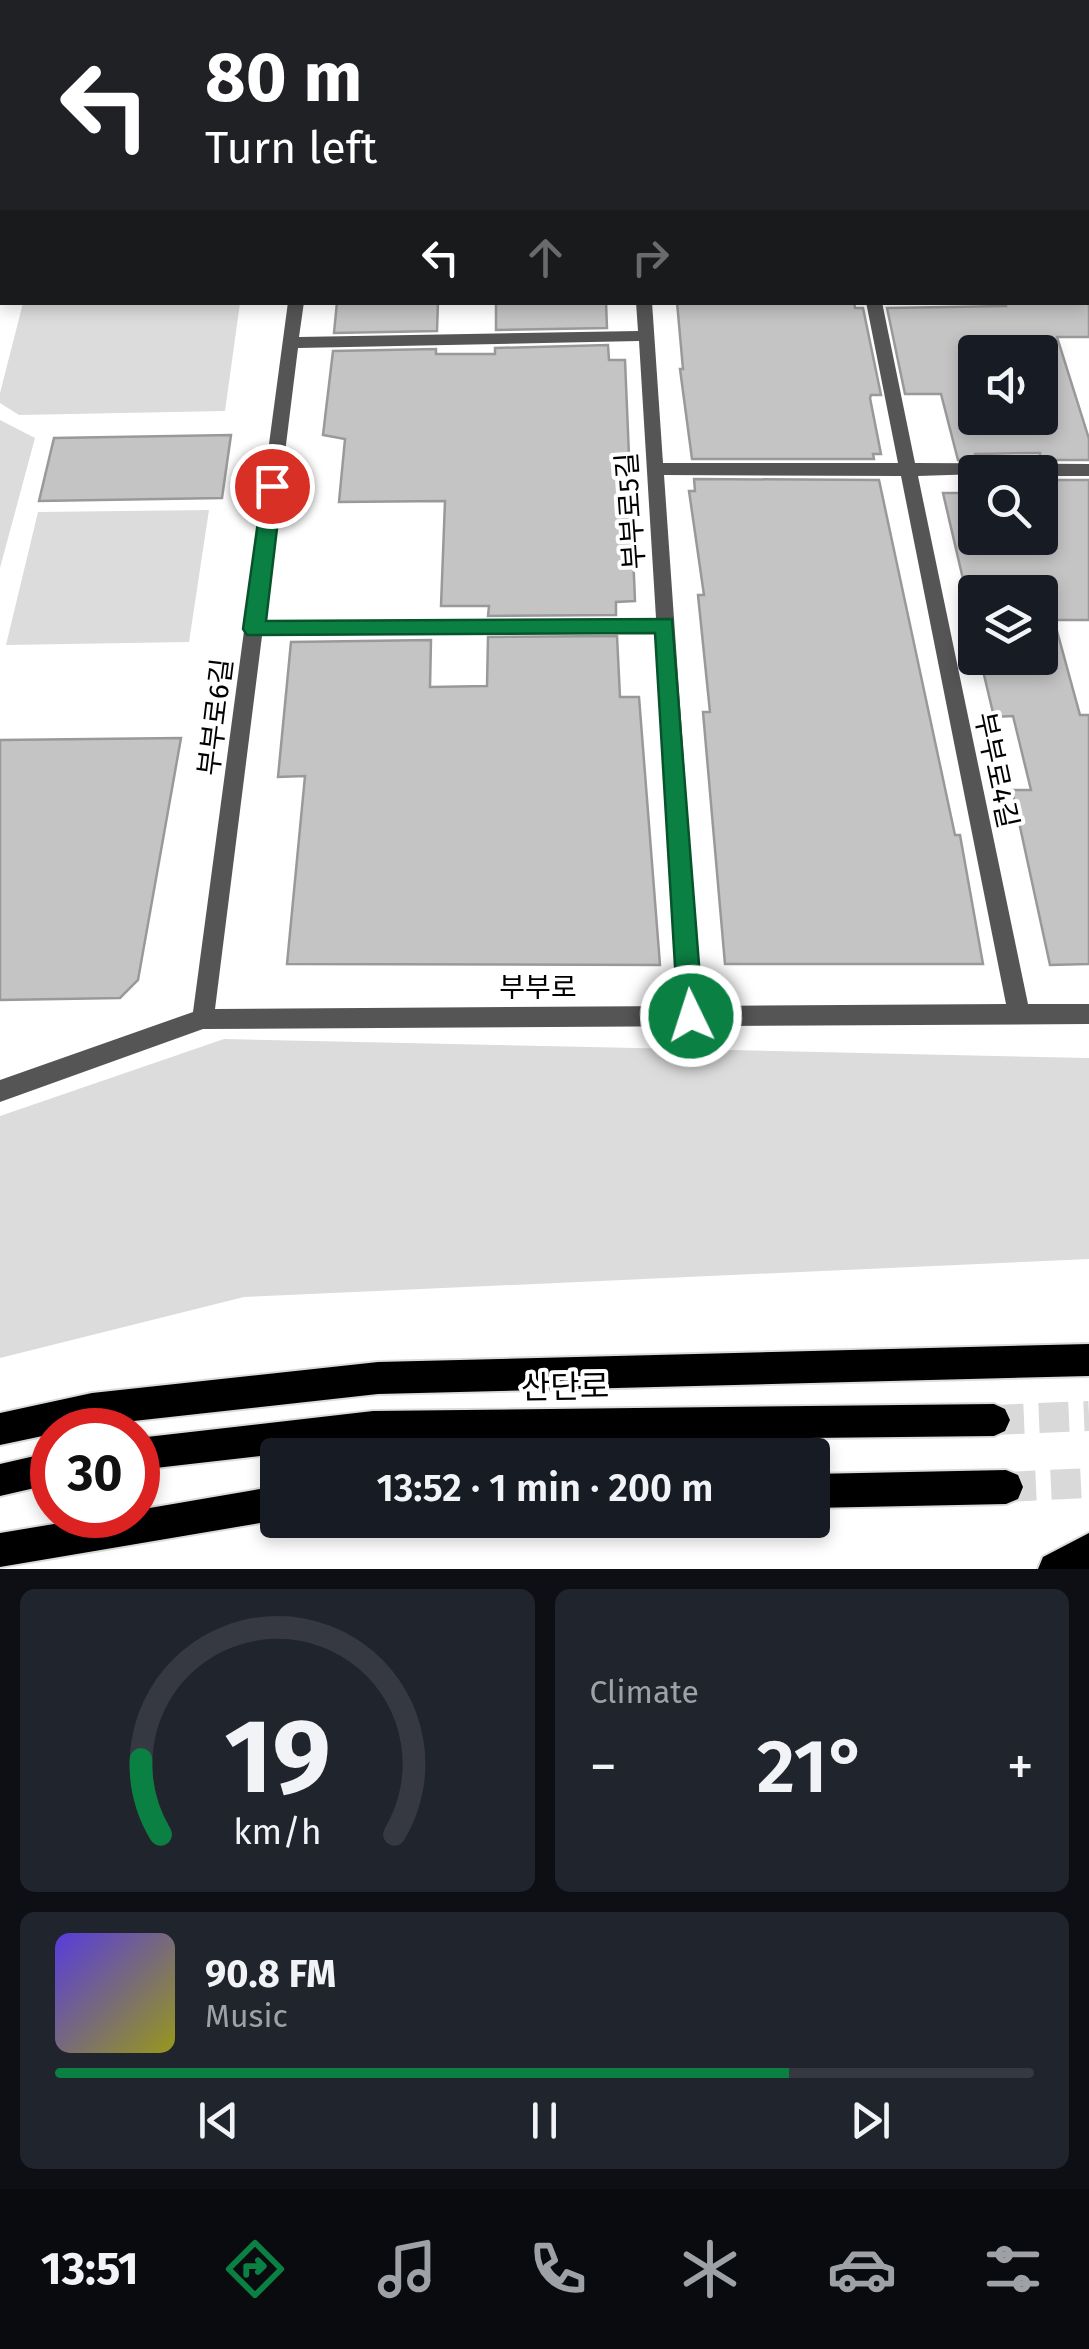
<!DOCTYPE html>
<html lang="en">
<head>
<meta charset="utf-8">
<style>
	:root { --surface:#171b24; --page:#20242c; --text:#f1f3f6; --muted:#9ea1a6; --line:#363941; --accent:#0b8043 }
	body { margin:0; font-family:"Fira Sans","Noto Sans KR",sans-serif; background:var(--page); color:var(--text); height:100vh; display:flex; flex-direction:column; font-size:38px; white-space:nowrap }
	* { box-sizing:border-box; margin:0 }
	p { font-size:32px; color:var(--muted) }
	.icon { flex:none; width:55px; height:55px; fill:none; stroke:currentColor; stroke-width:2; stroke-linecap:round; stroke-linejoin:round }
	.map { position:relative; height:1569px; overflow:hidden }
	.drawer { display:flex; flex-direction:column; gap:20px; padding:20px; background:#0d0f14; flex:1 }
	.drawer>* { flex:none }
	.hud { position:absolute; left:0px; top:0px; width:1090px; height:305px; box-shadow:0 5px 15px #0003; background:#202124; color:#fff; overflow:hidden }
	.fabs { position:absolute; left:958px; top:335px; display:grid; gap:20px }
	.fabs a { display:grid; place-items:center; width:100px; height:100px; border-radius:10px; background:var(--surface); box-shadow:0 5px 15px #0003; font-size:50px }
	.speed { position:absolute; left:30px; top:1408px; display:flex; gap:20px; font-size:50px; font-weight:700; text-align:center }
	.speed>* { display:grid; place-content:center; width:130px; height:130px; border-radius:50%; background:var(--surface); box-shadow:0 5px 15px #0003; line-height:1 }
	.speed .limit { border:15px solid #d22; background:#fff; color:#111 }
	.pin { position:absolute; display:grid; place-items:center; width:85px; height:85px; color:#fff; margin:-42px; border:5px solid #fff; border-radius:50%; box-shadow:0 2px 10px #0007 }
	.me { position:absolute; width:110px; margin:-55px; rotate:356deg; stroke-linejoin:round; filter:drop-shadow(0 0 8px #0008) }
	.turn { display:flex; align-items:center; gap:35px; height:210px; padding:0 40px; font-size:45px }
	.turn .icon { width:130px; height:130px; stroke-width:2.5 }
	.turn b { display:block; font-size:70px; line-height:85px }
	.lanes { display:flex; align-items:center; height:95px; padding:0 40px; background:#0003; justify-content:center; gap:50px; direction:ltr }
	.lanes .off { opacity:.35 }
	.big { font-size:75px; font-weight:600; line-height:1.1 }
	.drawer .card { flex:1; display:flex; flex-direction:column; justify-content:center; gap:15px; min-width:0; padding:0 35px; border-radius:15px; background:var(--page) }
	.drawer .dial { align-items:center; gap:0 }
	.dial svg { height:260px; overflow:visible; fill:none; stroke:var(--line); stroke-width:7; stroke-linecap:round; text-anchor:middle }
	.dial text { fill:var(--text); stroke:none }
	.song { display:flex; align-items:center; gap:30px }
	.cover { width:120px; height:120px; border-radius:15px; background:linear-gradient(135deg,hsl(250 70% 55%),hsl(60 70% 35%)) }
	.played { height:10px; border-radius:5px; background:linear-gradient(90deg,var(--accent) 75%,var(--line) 75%) }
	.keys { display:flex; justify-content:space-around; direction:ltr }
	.heat { display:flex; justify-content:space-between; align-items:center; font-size:55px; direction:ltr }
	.drawer .tiles { flex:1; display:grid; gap:20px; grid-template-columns:1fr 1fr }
	.card:last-child { grid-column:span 2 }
	.trip { position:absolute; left:260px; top:1438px; width:570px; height:100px; border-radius:10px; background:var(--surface); box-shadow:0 5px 15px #0003; font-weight:600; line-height:100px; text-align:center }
	.tabs { display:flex; height:160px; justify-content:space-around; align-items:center; background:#090b0e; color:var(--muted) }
	.tabs .icon { width:70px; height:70px }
	.tabs .current { color:var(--accent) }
	.tabs b { font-size:45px; color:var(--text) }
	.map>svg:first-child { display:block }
</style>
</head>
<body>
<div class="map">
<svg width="1089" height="1569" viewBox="0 0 1089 1569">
	<rect width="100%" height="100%" fill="#fff"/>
	<path fill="#dcdcdc" d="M 23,303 L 240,303 L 225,411 L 19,415 L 0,403 L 0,393 Z
		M 0,420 L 35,438 L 0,568 Z
		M 209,510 L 189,642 L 6,645 L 38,512 Z
		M 224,1039 L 1089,1058 L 1089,1259 L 244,1297 L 0,1358 L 0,1116 Z"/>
	<path fill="#c4c4c4" stroke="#999" stroke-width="2.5" fill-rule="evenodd" d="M 337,302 L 438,302 L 437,331 L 334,333 Z
		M 496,302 L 606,302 L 607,328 L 496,330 Z
		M 677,302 L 854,302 L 855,308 L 863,308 L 881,395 L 871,395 L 870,398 L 881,454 L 873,454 L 874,459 L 692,459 L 680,369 L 683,369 Z
		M 1005,302 L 1089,302 L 1089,337 L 1057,337 L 1089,439 L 1089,460 L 1040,460 L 1040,453 L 975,454 L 975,460 L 958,460 L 941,394 L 905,394 L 887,308 L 1006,306 ZM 975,352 L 1040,352 L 1040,418 L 975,418 Z
		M 608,345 L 609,360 L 625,360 L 635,601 L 616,602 L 616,615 L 488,616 L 489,606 L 441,606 L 445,501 L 339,502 L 345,439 L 323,435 L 333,351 L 436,349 L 436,354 L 495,354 L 495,348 Z
		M 231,435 L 222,498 L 39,501 L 54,438 Z
		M 694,479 L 879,480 L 955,835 L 960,835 L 983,964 L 725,964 L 703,712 L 710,712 L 698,595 L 704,595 L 689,491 L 695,491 Z
		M 1040,480 L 1089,480 L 1089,620 L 1054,620 L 1080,715 L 1089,715 L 1089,964 L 1050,965 L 1012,790 L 1031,790 L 1013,716 L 994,717 L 980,658 L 1040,658 L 1040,592 L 966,592 L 943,493 L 975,493 L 975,539 L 1040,538 Z
		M 617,636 L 620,697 L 639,697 L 660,965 L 287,964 L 305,776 L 278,777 L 291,642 L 431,640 L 430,687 L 487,686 L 488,637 Z
		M 181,738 L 138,980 L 120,998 L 0,1000 L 0,740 Z"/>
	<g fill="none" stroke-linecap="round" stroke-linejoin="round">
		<path stroke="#d9d9d9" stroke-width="30" stroke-dasharray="30 15" stroke-linecap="butt" d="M 994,1420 L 1089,1416
			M 1006,1487 L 1089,1483"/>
		<g stroke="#dbdbdb" stroke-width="4">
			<path id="primary" d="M 1089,1344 L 1089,1376 L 378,1394 L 52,1430 L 52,1434 L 0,1445 L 0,1413 L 92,1393 L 378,1362 Z
				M 994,1404 L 1005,1409 L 1010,1420 L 1005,1431 L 994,1436 L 373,1443 L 138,1470 L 138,1438 L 373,1411 Z
				M 52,1452 L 52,1484 L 0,1496 L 0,1464 Z
				M 1006,1470 L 1018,1475 L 1023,1487 L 1018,1499 L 1006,1504 L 812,1508 L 812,1474 Z
				M 278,1486 L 278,1520 L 0,1567 L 0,1533 L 108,1515 L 138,1515 L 138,1510 Z
				M 1089,1533 L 1089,1569 L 1038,1569 L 1043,1557 Z"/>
		</g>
		<path fill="#555" fill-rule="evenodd" d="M 427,0 L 445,0 L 446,2 L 428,2 Z
			M 872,0 L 884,0 L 885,2 L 873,2 Z
			M 288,302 L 304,302 L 299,337 L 638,331 L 636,302 L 652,302 L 663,463 L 898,463 L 866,302 L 882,302 L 915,463 L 1089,464 L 1089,476 L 1040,476 L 1040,472 L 918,476 L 1028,1004 L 1089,1004 L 1089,1024 L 203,1029 L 0,1102 L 0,1080 L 193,1012 ZM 639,341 L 656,618 L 264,622 L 298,348 ZM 664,475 L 901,476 L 1006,1004 L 701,1006 ZM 656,632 L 679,1006 L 215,1009 L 262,636 Z"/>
		<path fill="#222" fill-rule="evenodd" d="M 1043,0 L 1055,0 L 1056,2 L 1044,2 Z
			M 1088,104 L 1089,104 L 1089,116 L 1088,116 Z
			M 0,125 L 2,125 L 2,133 L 0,133 Z"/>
		<use href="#primary" fill="#000" fill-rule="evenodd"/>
	</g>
	<path fill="#0b8043" stroke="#07532c" stroke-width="2.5" d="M 272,479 L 282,486 L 266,621 L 672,619 L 703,1016 L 700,1024 L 691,1027 L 682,1024 L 678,1016 L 655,633 L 247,635 L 243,629 L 263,486 Z"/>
	<g text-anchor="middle" stroke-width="8" stroke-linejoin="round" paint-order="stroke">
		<g font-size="28" fill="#000" stroke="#fff">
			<text transform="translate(630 511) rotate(-94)" y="10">부부로5길</text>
			<text transform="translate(215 717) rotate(-83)" y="10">부부로6길</text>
			<text transform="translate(997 770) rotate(78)" y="10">부부로4길</text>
			<text x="538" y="997">부부로</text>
		</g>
		<g font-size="32" fill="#000" stroke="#fff">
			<text transform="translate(565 1387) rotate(-1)" y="11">산단로</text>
		</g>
	</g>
</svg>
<div class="fabs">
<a><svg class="icon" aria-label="sound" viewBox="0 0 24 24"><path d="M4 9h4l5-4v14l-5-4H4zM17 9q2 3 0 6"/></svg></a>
<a><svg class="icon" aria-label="search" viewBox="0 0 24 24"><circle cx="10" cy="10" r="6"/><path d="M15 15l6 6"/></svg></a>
<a><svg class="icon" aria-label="layers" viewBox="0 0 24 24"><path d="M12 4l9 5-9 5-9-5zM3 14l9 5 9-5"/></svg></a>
</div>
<div class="speed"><div class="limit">30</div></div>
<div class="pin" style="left:272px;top:486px;background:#d93025"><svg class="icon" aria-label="arrive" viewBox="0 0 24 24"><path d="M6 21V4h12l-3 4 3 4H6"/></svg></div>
<svg class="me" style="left:691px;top:1016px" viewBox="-20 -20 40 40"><circle r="17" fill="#0b8043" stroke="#fff" stroke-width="3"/><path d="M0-11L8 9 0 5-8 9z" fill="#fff"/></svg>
<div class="trip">13:52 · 1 min · 200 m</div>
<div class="hud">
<div class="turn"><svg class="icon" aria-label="left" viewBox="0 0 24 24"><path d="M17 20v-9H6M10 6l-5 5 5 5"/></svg><div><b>80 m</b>Turn left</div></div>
<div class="lanes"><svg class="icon" aria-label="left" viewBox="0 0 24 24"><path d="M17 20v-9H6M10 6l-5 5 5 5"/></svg><svg class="icon off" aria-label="ahead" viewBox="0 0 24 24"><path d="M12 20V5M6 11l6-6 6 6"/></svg><svg class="icon off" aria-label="right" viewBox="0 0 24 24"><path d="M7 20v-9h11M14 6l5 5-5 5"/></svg></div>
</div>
</div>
<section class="drawer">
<div class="tiles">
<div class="card dial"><svg viewBox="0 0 100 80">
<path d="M14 69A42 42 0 1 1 86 69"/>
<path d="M14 69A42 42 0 0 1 8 46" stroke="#0b8043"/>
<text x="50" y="56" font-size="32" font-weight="700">19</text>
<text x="50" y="72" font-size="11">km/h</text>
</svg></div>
<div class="card"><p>Climate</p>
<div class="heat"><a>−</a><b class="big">21°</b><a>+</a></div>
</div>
<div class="card">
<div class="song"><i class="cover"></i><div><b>90.8 FM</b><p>Music</p></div></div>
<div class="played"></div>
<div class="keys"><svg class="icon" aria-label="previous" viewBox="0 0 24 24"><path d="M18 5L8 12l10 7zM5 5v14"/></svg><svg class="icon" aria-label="pause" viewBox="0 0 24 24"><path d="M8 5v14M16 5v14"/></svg><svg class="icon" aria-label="next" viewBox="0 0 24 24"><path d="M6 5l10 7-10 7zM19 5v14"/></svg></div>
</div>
</div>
</section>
<nav class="tabs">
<b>13:51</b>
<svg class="icon current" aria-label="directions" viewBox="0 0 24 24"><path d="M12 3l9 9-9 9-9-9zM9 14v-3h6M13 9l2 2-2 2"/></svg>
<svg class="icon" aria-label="music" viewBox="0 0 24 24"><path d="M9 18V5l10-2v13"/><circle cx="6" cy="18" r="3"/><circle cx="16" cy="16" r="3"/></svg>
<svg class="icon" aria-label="phone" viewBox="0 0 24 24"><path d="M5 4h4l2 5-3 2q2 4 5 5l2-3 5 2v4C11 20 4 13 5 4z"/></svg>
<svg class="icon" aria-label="climate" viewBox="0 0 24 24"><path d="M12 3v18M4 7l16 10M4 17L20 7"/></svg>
<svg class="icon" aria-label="car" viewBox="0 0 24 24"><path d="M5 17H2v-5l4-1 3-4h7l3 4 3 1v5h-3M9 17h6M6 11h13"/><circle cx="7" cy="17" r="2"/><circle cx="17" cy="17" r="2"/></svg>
<svg class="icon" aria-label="filters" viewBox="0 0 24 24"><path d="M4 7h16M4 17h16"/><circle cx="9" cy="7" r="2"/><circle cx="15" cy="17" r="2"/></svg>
</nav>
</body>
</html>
